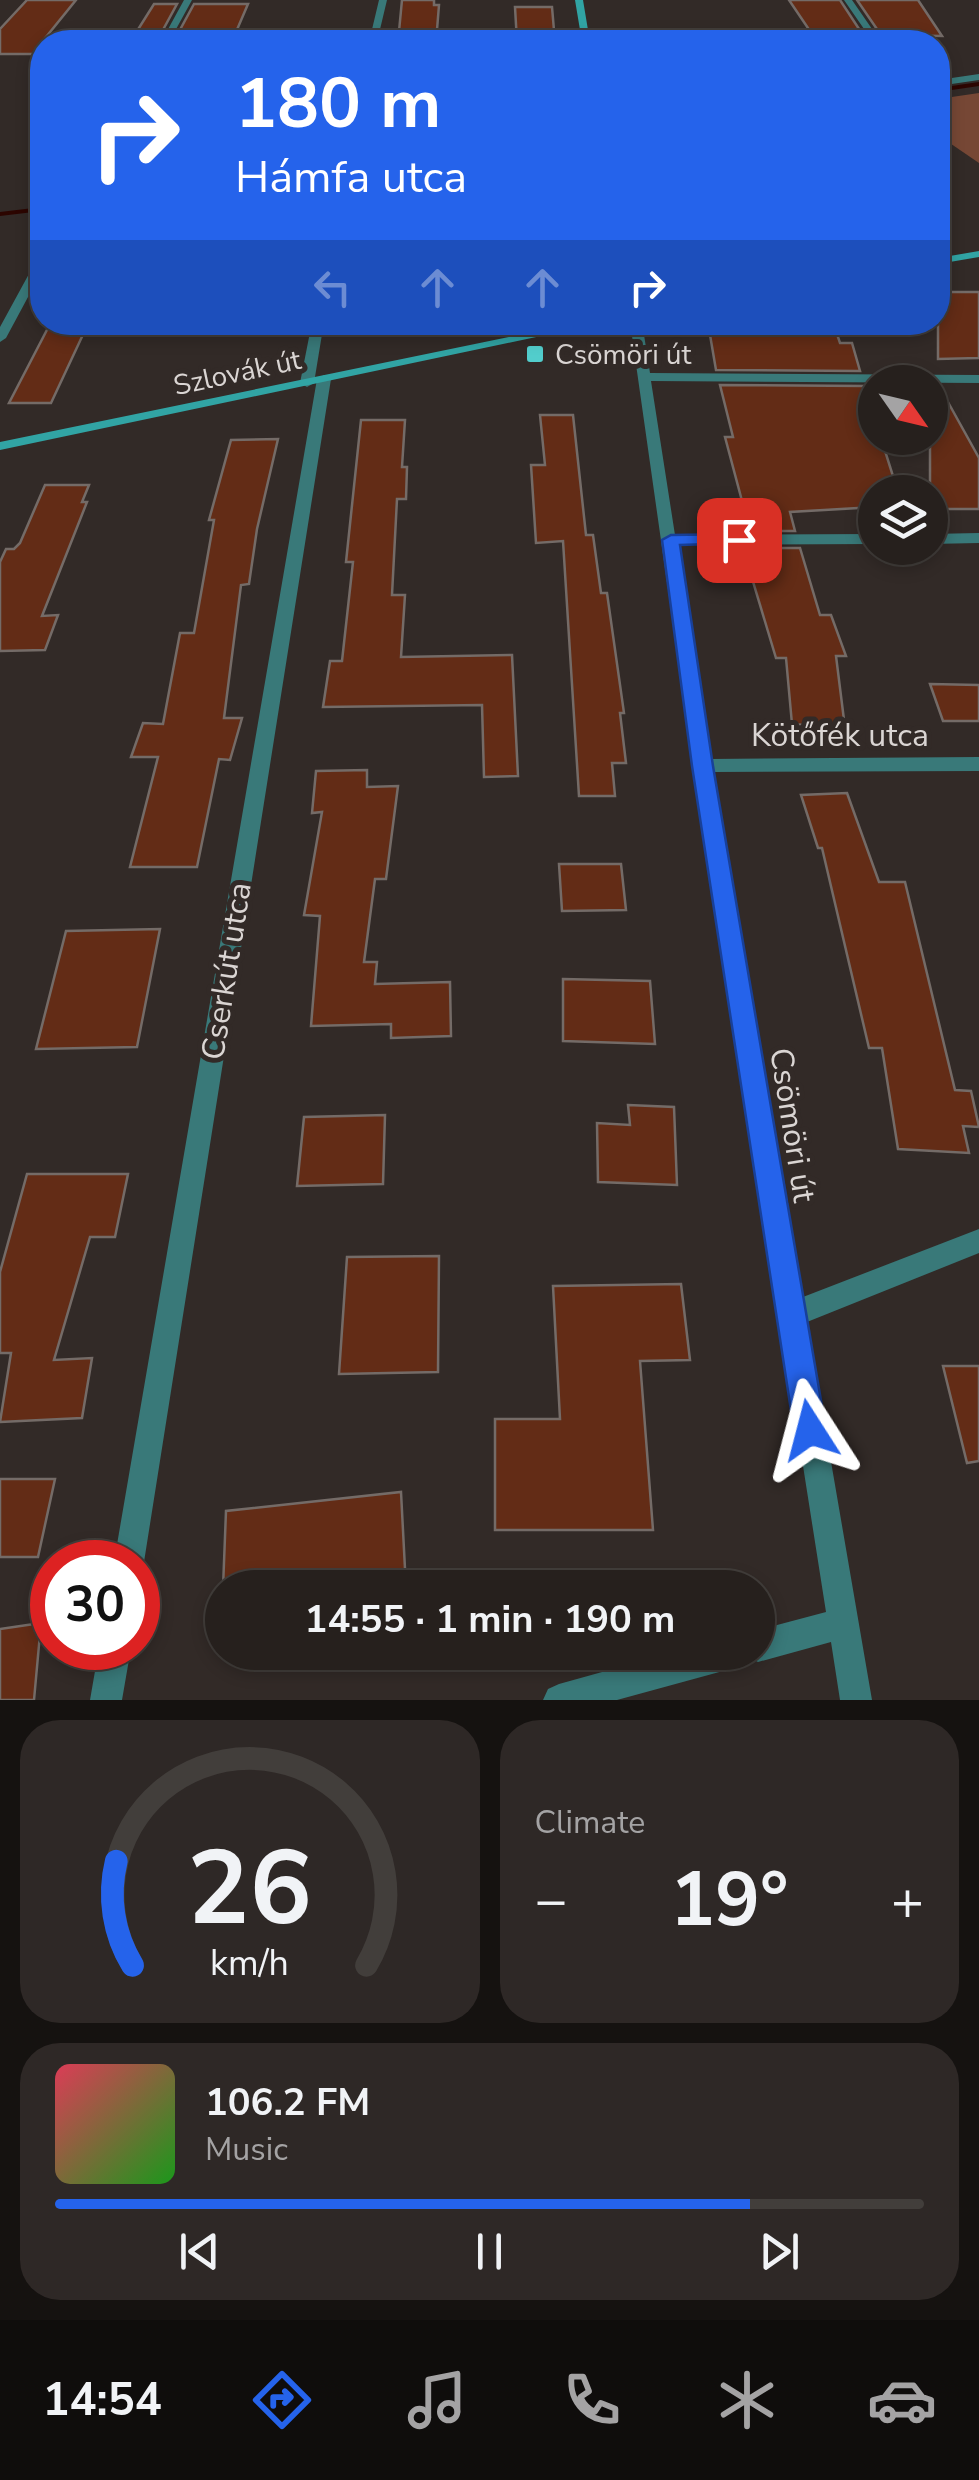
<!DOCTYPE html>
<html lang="en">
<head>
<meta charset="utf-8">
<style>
	:root { --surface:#26201d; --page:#2e2826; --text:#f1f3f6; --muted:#a4a3a4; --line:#423e3b; --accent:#2563eb }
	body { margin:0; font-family:"Nunito Sans",sans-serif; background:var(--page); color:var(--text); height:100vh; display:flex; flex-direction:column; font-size:38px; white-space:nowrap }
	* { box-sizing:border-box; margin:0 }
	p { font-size:32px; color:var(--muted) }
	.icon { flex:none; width:55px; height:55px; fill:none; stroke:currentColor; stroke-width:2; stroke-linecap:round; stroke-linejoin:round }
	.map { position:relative; height:1700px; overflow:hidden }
	.side { display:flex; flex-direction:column; gap:20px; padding:20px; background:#151210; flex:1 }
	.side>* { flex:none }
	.guide { position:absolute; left:30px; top:30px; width:920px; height:305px; border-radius:40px; box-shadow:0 5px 15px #0003,0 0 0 2px var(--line); background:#2563eb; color:#fff; overflow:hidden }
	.needle { width:65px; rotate:124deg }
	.controls { position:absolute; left:858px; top:365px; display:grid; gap:20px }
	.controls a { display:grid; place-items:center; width:90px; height:90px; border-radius:50%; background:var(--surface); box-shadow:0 5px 15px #0003,0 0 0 2px var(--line); font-size:50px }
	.speed { position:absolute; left:30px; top:1540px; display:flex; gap:20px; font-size:50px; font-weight:700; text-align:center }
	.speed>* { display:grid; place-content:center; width:130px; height:130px; border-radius:50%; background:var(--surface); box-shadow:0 5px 15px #0003,0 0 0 2px var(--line); line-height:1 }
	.speed .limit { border:15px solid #d22; background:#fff; color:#111 }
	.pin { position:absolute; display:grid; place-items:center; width:85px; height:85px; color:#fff; margin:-42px; border-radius:20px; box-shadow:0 5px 15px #0006 }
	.me { position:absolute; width:110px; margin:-55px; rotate:351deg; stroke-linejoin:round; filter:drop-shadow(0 0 8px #0008) }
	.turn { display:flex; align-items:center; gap:35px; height:210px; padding:0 40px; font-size:45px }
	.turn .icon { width:130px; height:130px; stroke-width:2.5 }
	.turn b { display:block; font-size:70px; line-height:85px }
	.lanes { display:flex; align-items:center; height:95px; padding:0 40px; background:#0003; justify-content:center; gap:50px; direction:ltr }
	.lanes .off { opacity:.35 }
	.big { font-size:75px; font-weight:700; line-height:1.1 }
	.side .card { flex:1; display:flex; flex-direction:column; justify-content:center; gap:15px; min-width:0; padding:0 35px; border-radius:40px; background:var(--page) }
	.side .dial { align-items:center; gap:0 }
	.dial svg { height:260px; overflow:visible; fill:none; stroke:var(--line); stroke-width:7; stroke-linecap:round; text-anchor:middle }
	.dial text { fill:var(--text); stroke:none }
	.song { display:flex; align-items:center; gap:30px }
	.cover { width:120px; height:120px; border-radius:15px; background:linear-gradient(135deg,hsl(350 70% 55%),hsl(120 70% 35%)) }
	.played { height:10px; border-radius:5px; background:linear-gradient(90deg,var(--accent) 80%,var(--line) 80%) }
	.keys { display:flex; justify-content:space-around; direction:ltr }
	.heat { display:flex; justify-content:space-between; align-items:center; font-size:55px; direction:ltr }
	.side .tiles { flex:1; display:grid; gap:20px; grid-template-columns:1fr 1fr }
	.card:last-child { grid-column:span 2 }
	.trip { position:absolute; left:205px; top:1570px; width:570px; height:100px; border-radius:50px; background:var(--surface); box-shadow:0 5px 15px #0003,0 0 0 2px var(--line); font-weight:700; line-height:100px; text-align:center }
	.dock { display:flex; height:160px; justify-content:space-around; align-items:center; background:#0f0d0c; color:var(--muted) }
	.dock .icon { width:70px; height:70px }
	.dock .active { color:var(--accent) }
	.dock b { font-size:45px; color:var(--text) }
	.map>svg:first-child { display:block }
</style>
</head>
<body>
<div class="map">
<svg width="979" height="1700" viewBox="0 0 979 1700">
	<rect width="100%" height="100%" fill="#322a27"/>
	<path fill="#764735" d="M 979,93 L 979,163 L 938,135 L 938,99 Z"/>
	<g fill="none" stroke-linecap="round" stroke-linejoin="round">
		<path fill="#2c0500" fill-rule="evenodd" d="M 979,82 L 979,86 L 938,92 L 938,88 Z
			M 42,207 L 42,211 L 0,216 L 0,212 Z"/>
	</g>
	<path fill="#632c16" stroke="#746b67" stroke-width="2.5" d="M 27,0 L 76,0 L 42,42 L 42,54 L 0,54 L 0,29 Z
		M 402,0 L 434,0 L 434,5 L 439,5 L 436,42 L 398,42 Z
		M 789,0 L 840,0 L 863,35 L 812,34 Z
		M 857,0 L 918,0 L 942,36 L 881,35 Z
		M 154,4 L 177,4 L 158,39 L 132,39 Z
		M 194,4 L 248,4 L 233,39 L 175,39 Z
		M 515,7 L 552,7 L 555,42 L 517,42 Z
		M 938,292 L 979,292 L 979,358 L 938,359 Z
		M 807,322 L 811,331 L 836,331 L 840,343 L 852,343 L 860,371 L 716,370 L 709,329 L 773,328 L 772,323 Z
		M 49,326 L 87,326 L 51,403 L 9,403 Z
		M 720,385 L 865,386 L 875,418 L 875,438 L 881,438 L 898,492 L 875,492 L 875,507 L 790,512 L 795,531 L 750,531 L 725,437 L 733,437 Z
		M 930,386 L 939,386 L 979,458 L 979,509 L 944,509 L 936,492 L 930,492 Z
		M 540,415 L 573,415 L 586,535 L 593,535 L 601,593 L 607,593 L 624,713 L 620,713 L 626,763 L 612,763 L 615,796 L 579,796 L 563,541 L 536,543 L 531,465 L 545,465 Z
		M 361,420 L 405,420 L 402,467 L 407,467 L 406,499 L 397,499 L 392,595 L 405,595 L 401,657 L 512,655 L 518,776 L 484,777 L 482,705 L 323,707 L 330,661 L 342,661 L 353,562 L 346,562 Z
		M 278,439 L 257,529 L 249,584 L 241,585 L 224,718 L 242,718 L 230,760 L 219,759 L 197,867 L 130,867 L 158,757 L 131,757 L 143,723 L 163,724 L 180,633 L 194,633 L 214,520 L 209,520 L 231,440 Z
		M 45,485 L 89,485 L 82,502 L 87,502 L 42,616 L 58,615 L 45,650 L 0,651 L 0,562 L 6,549 L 14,549 L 20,543 Z
		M 755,548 L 800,548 L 820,615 L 831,615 L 846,656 L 836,656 L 845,728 L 792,724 L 786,658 L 776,658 L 748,565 L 756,565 Z
		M 930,684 L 979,685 L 979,721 L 943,721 Z
		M 367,770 L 367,787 L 398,786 L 386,879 L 375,879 L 364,962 L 377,962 L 375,984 L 450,982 L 451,1036 L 391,1038 L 391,1024 L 311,1026 L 320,916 L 304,915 L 322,812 L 312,813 L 316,771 Z
		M 847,793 L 879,882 L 905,882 L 955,1090 L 971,1091 L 979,1127 L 963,1126 L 969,1153 L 898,1149 L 882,1048 L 869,1048 L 822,848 L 818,848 L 801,795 Z
		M 559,864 L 621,864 L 626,910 L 562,911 Z
		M 160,929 L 137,1047 L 36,1049 L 66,931 Z
		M 563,979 L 650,981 L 655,1044 L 563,1041 Z
		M 628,1105 L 674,1107 L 677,1185 L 598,1182 L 597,1123 L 630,1125 Z
		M 385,1115 L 383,1184 L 297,1186 L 304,1117 Z
		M 27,1174 L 128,1174 L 115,1237 L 90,1237 L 54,1360 L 92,1358 L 82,1418 L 0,1422 L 11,1353 L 0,1353 L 0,1272 Z
		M 439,1256 L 438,1372 L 339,1374 L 347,1257 Z
		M 681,1284 L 690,1360 L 640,1361 L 653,1530 L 495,1530 L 495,1419 L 560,1419 L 553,1286 Z
		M 943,1366 L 979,1366 L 979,1461 L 967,1463 Z
		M 0,1479 L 55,1479 L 38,1557 L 0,1557 Z
		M 401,1492 L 406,1588 L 223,1588 L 226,1511 Z
		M 41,1623 L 34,1700 L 0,1700 L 0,1629 Z"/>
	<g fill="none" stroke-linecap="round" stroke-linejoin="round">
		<path fill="#397979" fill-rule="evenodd" d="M 184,0 L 192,0 L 169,42 L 161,42 Z
			M 379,0 L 387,0 L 377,42 L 369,42 Z
			M 844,0 L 852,0 L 881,42 L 873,42 Z
			M 979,74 L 979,80 L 938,86 L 938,80 Z
			M 42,258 L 42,271 L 6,338 L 0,342 L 0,327 L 36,261 Z
			M 312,322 L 324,322 L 314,383 L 307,387 L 300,383 Z
			M 630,322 L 642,322 L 650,373 L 979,375 L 979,383 L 651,381 L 675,535 L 875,534 L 875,544 L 677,545 L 710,759 L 979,757 L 979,771 L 713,772 L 803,1297 L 979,1229 L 979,1253 L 807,1322 L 872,1700 L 840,1700 L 831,1642 L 758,1662 L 748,1657 L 745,1663 L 734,1668 L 617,1700 L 543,1700 L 548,1689 L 559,1684 L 674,1652 L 758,1652 L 758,1630 L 826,1612 L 693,766 Z
			M 324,375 L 331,379 L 144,1562 L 138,1574 L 138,1562 L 114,1562 L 317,379 Z
			M 979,533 L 979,543 L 930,544 L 930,534 Z
			M 99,1648 L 131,1648 L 122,1700 L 90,1700 Z"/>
		<path fill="#31a4a4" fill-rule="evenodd" d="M 575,0 L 583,0 L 590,42 L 582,42 Z
			M 979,251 L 979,257 L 938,264 L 938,258 Z
			M 581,322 L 607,322 L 0,450 L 0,442 Z"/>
	</g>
	<path fill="#2563eb" stroke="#184099" stroke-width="2.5" d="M 739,534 L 745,536 L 745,543 L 680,545 L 713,766 L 826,1430 L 822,1442 L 810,1447 L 799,1442 L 794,1430 L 692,766 L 662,540 L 671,535 Z"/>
	<rect fill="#52cdcc" stroke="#322a27" stroke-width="4" x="525" y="344" width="20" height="20" rx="5"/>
	<g text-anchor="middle" stroke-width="10" stroke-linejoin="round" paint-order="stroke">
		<g font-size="28" fill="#dad5d3" stroke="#322a27" text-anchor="start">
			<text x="555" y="364">Csömöri út</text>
		</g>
		<g font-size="28" fill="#dad5d3" stroke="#322a27">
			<text transform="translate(237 372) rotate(-12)" y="10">Szlovák út</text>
		</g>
		<g font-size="32" fill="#dad5d3" stroke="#322a27">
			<text x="840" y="746">Kötőfék utca</text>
			<text transform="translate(226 971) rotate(-81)" y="11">Cserkút utca</text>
			<text transform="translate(793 1125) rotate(81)" y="11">Csömöri út</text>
		</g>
	</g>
</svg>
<div class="controls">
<a><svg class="needle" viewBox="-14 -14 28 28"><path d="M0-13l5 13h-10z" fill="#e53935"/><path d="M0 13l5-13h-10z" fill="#a4a3a4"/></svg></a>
<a><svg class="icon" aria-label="layers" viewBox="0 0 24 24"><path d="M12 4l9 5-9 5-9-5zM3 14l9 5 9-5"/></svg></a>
</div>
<div class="speed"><div class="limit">30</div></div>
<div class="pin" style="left:739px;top:540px;background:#d93025"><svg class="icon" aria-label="arrive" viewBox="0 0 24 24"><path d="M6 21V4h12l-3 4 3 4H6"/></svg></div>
<svg class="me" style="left:810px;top:1430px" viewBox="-20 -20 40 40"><path d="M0-17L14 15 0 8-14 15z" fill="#2563eb" stroke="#fff" stroke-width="4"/></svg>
<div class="trip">14:55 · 1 min · 190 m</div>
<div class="guide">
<div class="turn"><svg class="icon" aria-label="right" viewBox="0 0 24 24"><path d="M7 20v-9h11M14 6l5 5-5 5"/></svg><div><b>180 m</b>Hámfa utca</div></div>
<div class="lanes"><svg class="icon off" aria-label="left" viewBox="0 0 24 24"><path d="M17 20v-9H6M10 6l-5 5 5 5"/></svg><svg class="icon off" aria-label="ahead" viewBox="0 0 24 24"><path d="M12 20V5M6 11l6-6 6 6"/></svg><svg class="icon off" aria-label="ahead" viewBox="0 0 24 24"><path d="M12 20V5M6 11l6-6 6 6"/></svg><svg class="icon" aria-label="right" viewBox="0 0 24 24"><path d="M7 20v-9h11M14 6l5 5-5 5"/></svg></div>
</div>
</div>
<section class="side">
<div class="tiles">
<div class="card dial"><svg viewBox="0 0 100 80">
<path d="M14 69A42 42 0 1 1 86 69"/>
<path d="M14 69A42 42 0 0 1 9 37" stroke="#2563eb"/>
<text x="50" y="56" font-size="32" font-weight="700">26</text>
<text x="50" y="72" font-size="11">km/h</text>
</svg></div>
<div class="card"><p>Climate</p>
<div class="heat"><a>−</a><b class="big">19°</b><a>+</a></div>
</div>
<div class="card">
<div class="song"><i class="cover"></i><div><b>106.2 FM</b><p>Music</p></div></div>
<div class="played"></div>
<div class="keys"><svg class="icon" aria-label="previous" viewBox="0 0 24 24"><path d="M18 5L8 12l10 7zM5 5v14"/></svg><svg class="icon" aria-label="pause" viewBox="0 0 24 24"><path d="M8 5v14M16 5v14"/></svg><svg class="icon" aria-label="next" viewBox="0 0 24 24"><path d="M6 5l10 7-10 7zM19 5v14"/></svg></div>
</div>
</div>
</section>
<nav class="dock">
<b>14:54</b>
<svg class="icon active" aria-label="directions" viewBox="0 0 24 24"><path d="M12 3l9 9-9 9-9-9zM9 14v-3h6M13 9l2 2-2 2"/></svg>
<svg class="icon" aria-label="music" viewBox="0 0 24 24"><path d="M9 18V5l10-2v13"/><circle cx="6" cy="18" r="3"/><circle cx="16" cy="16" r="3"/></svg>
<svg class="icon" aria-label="phone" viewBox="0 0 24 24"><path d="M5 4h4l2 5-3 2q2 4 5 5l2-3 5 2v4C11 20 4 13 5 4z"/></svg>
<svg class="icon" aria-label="climate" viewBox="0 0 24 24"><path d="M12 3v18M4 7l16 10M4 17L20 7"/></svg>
<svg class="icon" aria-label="car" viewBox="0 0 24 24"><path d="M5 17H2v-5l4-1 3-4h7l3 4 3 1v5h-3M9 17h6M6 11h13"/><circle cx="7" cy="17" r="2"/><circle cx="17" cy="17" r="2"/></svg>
</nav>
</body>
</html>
